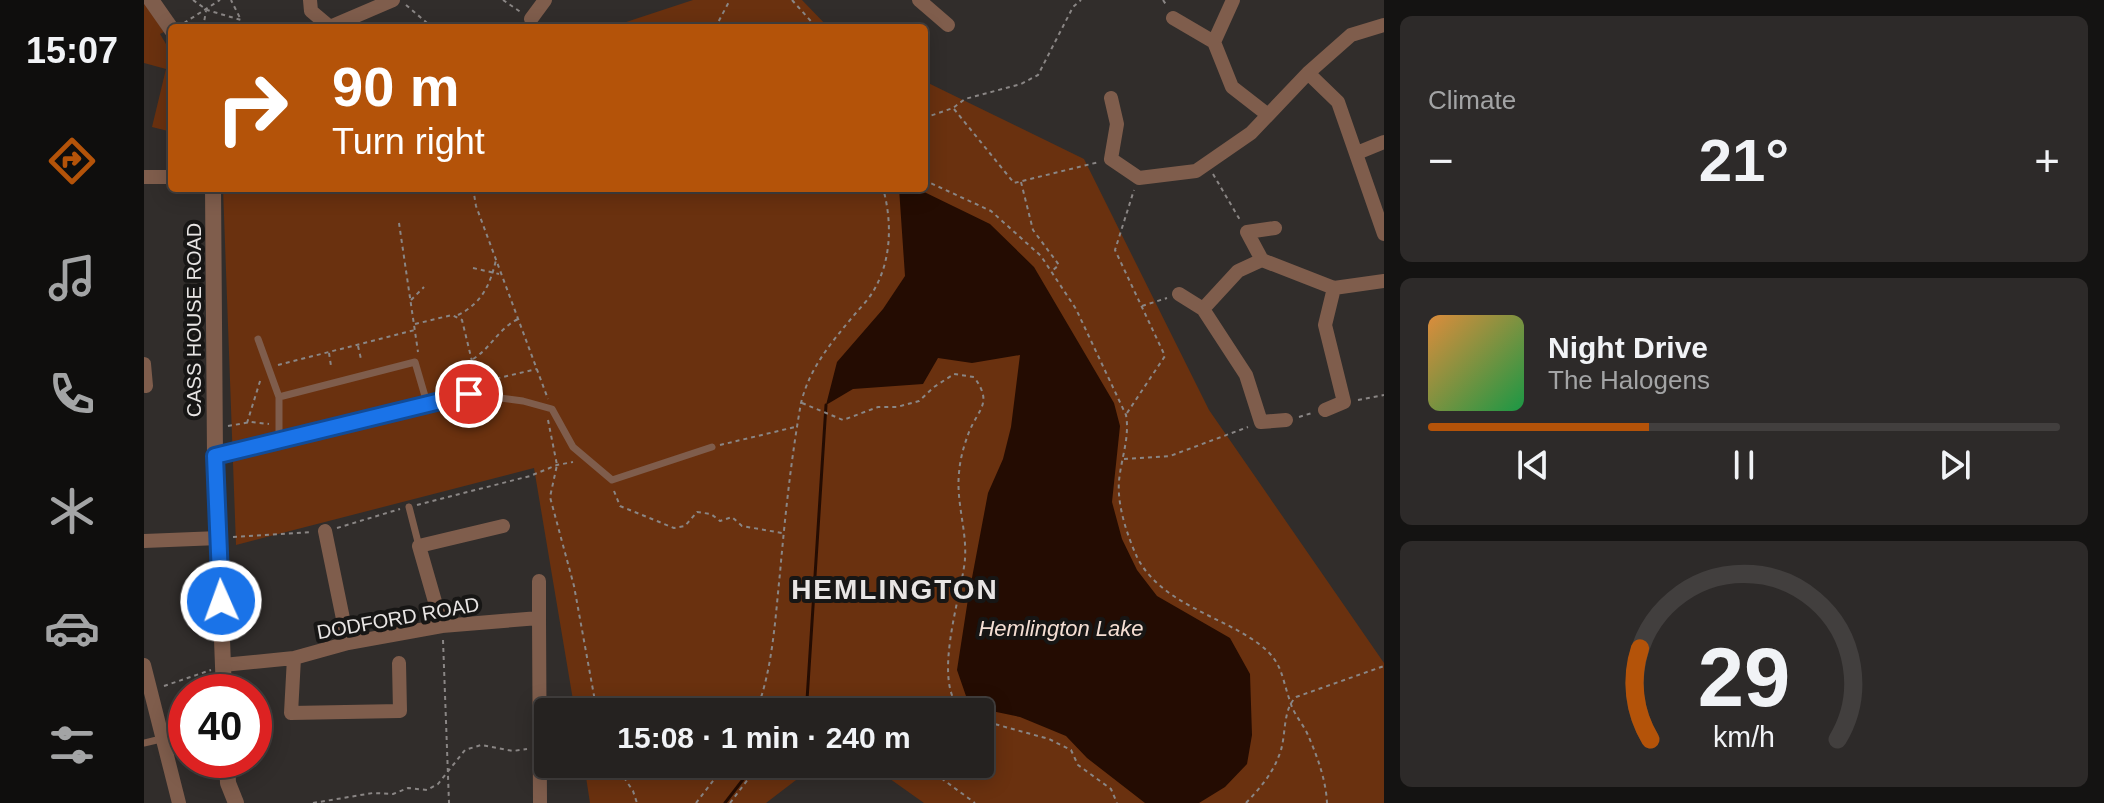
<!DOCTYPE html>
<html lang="en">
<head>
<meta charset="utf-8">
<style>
	:root { --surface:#252220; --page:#2d2a29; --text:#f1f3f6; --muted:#a3a4a5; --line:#423f3e; --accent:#b45309 }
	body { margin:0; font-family:Helvetica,sans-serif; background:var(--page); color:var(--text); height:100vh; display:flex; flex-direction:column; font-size:30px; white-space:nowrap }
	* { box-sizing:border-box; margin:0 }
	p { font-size:26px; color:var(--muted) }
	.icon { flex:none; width:44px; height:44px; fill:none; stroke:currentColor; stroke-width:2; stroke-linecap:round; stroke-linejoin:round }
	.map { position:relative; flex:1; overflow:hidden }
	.drawer { display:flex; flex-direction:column; gap:16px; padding:16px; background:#141312; width:720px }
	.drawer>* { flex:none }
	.hud { position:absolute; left:24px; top:24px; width:760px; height:168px; border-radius:8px; box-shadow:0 4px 20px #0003,0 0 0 2px var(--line); background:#b45309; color:#fff; overflow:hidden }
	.speed { position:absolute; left:24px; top:674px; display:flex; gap:16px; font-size:40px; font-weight:700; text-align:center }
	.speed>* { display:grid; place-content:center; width:104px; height:104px; border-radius:50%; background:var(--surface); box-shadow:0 4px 20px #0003,0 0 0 2px var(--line); line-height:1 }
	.speed .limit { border:12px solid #d22; background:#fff; color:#111 }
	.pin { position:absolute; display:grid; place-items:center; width:68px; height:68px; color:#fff; margin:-34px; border:4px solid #fff; border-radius:50%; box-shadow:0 2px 8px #0007 }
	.me { position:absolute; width:88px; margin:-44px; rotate:358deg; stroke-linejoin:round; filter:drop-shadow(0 0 6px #0008) }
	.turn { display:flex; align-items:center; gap:28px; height:168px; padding:0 32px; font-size:36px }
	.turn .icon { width:104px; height:104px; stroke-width:2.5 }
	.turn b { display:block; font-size:56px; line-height:68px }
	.big { font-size:60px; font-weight:700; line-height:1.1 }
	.drawer .tile { flex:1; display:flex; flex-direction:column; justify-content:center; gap:12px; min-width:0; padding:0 28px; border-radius:12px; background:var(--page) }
	.drawer .dial { align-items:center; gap:0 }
	.dial svg { height:208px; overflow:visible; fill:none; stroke:var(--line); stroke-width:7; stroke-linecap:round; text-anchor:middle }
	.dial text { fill:var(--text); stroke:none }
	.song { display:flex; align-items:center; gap:24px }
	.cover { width:96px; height:96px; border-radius:12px; background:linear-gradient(135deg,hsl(30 70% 55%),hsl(140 70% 35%)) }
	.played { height:8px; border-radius:4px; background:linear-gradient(90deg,var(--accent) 35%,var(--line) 35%) }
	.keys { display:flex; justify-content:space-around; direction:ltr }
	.heat { display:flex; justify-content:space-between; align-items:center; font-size:44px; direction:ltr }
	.trip { position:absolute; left:390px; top:698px; width:460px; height:80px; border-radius:8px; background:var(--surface); box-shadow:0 4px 20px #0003,0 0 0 2px var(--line); font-weight:700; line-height:80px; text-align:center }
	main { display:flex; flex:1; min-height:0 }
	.tab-bar { display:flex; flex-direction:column; width:144px; justify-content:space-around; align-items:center; background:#0f0e0d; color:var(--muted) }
	.tab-bar .icon { width:56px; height:56px }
	.tab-bar .selected { color:var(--accent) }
	.tab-bar b { font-size:36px; color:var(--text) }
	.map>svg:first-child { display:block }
</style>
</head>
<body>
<main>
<nav class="tab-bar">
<b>15:07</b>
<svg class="icon selected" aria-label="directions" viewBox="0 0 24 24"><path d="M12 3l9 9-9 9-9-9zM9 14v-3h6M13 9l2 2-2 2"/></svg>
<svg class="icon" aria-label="music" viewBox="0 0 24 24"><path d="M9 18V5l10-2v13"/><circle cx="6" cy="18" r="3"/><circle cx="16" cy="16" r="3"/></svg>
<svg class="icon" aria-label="phone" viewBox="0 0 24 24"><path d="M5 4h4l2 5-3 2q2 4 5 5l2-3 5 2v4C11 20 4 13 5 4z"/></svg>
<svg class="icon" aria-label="climate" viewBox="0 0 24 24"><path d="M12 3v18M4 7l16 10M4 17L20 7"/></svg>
<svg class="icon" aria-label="car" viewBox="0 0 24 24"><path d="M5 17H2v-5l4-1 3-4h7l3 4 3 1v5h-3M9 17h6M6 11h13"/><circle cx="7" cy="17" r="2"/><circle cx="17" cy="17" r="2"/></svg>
<svg class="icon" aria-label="filters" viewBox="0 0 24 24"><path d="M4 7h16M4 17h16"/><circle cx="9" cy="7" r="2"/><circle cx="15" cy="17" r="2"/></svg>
</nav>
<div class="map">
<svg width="1240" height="803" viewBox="0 0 1240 803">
	<rect width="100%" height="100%" fill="#312d2b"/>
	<path fill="#6a310f" d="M 549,0 L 658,0 L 685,28 L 464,28 Z
		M 0,2 L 20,32 L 16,34 L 28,54 L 28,132 L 8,127 L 22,69 L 0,63 Z
		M 780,81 L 940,159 L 1065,410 L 1240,663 L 1240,803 L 780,803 L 725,764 L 836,764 L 836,712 L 431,712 L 390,468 L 92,545 L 79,188 L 780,188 Z
		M 440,764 L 673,764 L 622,803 L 446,803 Z"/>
	<path fill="#240c02" d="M 755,188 L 772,188 L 846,224 L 890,267 L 970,403 L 976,426 L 968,502 L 978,539 L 993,570 L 1013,596 L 1086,638 L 1106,674 L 1108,735 L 1103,764 L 1081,787 L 1055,803 L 1001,803 L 943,758 L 922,736 L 876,717 L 838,709 L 822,696 L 813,670 L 824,599 L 844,493 L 859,459 L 867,427 L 876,355 L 828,363 L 794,358 L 779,384 L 709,389 L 682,405 L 693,362 L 739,309 L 761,276 Z"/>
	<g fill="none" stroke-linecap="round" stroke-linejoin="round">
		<path stroke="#240c02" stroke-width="3" d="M 653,712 L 663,700 L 682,405
			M 581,803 L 611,764"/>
		<path stroke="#8a8685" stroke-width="2" stroke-dasharray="4 4" stroke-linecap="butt" d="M 49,0 L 63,10 L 97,20 L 87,0
			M 359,0 L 378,13
			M 648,0 L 673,28
			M 1019,0 L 1023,6
			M 262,5 L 289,28
			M 40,23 L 76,0
			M 59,28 L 62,11
			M 571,28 L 586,0
			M 810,109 L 870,183 L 955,162
			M 780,118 L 809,108 L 821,99 L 877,84 L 894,75 L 929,7 L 937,0
			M 1069,174 L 1096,220
			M 780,180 L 847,211 L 897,256 L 932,309 L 982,415 C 986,437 977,459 975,481 C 973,505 983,535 993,557 C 1017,604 1076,615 1115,644 C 1139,662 1137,676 1146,701 C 1149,713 1158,723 1163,733 C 1173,755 1182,780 1183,803
			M 877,182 L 889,230 L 915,265 L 909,270
			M 329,188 L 332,206 L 404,399
			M 255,223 L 274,352
			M 329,268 L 355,274
			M 267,300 L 280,287
			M 998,306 L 1023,298
			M 314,315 C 338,303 346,285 352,260
			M 271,324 L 308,315 L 318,320 L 334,386
			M 214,346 L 217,359
			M 185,353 L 187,366
			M 329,359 C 347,348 354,329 374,319
			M 134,365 L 271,330
			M 329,384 L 393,369
			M 1214,400 L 1240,395
			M 658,403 L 699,420 L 734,407 L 753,407 L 775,401 L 790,387 L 810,374 L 830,377 C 849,403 835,408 825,432 C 820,445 816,459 815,473 C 812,503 823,530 821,559 C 818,595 785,687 820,712
			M 983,413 L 1021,356 L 971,250 L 990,190
			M 1155,417 L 1168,413
			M 404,420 L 413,465 L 406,497 L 430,586 L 453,712
			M 103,423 L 117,378
			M 84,426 L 107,422 L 125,424
			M 576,445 L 651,427
			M 980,459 L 1026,456 L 1104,427
			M 470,491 L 476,506 L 530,528 L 541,526 L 553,512 L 567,514 L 576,521 L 588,517 L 598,526 L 638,533
			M 273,505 L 386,476 L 413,465 L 429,462
			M 193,528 L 256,509
			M 89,537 L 167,532
			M 299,640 L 305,803
			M 20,686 L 67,670
			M 612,712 C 629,668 631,620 636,573 C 641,517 647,459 657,403 C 666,367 687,343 711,314 C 717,307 725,299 730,290 C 748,259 748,221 739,188
			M 836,720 L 905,739 L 927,750 L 934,765 L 967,789 L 973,803
			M 471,764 L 489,791 L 493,803
			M 778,764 L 831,803
			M 169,803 L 229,793 L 249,794 L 264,788 L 283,790 L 294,784 L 321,750 L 337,745 L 369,751 L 383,749
			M 552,803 L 582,764
			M 586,803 L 605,778 L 622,764
			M 1102,803 C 1117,787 1130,772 1137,750 C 1142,733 1139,709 1152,697 L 1240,666"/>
		<path stroke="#7f5d4c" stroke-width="7" d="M 114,339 L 135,397 L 135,440
			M 135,397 L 271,362 L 283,403
			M 73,456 L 325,394 L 379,401 L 408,409 L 429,447 L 468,480 L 568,447
			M 265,507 L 275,546
			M 0,743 L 17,739"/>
		<path stroke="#7f5d4c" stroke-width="14" d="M 166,0 L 167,11 L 186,27 L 249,0
			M 775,0 L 804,25
			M 1089,0 L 1070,42 L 1088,87 L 1124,115
			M 1029,18 L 1070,42
			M 387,19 L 401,0
			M 1164,73 L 1194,102 L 1240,234
			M 967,98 L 973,124 L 967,159 L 995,178 L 1052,171 L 1107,133 L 1164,73 L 1207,35 L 1240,25
			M 1213,153 L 1240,142
			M 0,177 L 28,177
			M 1118,260 L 1103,232 L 1131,228
			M 1035,294 L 1059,309 L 1102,375 L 1117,422 L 1142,420
			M 1059,309 L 1094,271 L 1118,260 L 1190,288 L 1240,281
			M 0,364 L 2,386
			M 1181,410 L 1200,402 L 1181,325 L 1190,288
			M 181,531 L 204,643
			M 0,541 L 75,538
			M 395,618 L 395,581
			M 298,626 L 275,546 L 359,526
			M 150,658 L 147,713 L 256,711 L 255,663
			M 0,665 L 35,803
			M 79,665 L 150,658 L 204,643 L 298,626 L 395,618 L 396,803"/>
		<path stroke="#7f5d4c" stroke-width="16" d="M 7,0 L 28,30
			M 69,188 L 71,456 L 80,692
			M 83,760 L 84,783 L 92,803"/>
	</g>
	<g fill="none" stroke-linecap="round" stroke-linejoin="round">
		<g stroke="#114b97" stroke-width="20">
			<path id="route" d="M 77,601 L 71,456 L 325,394"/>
		</g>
		<use href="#route" stroke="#1a73e8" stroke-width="14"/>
	</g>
	<g text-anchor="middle" stroke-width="8" stroke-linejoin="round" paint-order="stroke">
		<g font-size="20" fill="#e8e5e4" stroke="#171615">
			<text transform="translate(50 320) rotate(-90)" y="7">CASS HOUSE ROAD</text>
			<text transform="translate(254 618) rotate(-10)" y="7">DODFORD ROAD</text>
		</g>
		<g font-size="22" font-style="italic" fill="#f5ded3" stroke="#171615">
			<text x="917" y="636">Hemlington Lake</text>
		</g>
		<g font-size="28" font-weight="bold" letter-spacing="2" fill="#e8e5e4" stroke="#171615">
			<text x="751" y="599">HEMLINGTON</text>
		</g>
	</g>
</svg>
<div class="speed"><div class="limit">40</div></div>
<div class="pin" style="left:325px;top:394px;background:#d93025"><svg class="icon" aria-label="arrive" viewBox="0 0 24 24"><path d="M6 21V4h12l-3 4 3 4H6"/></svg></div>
<svg class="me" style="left:77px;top:601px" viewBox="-20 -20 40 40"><circle r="17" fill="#1a73e8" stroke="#fff" stroke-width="3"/><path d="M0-11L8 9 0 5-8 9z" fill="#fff"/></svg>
<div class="trip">15:08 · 1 min · 240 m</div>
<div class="hud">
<div class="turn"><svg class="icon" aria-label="right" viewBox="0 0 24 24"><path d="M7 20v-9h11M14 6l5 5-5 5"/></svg><div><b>90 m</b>Turn right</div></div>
</div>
</div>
<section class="drawer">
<div class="tile"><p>Climate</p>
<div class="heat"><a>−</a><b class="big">21°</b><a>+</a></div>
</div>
<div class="tile">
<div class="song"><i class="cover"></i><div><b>Night Drive</b><p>The Halogens</p></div></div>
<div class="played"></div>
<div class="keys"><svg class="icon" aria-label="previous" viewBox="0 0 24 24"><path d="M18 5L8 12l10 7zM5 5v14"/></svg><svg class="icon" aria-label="pause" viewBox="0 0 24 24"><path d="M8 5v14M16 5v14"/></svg><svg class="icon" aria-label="next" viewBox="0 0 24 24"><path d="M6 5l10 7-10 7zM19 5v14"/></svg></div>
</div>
<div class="tile dial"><svg viewBox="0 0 100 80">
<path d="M14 69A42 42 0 1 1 86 69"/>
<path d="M14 69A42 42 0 0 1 10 34" stroke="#b45309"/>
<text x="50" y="56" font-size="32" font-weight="700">29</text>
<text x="50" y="72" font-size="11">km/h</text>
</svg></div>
</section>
</main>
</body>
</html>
